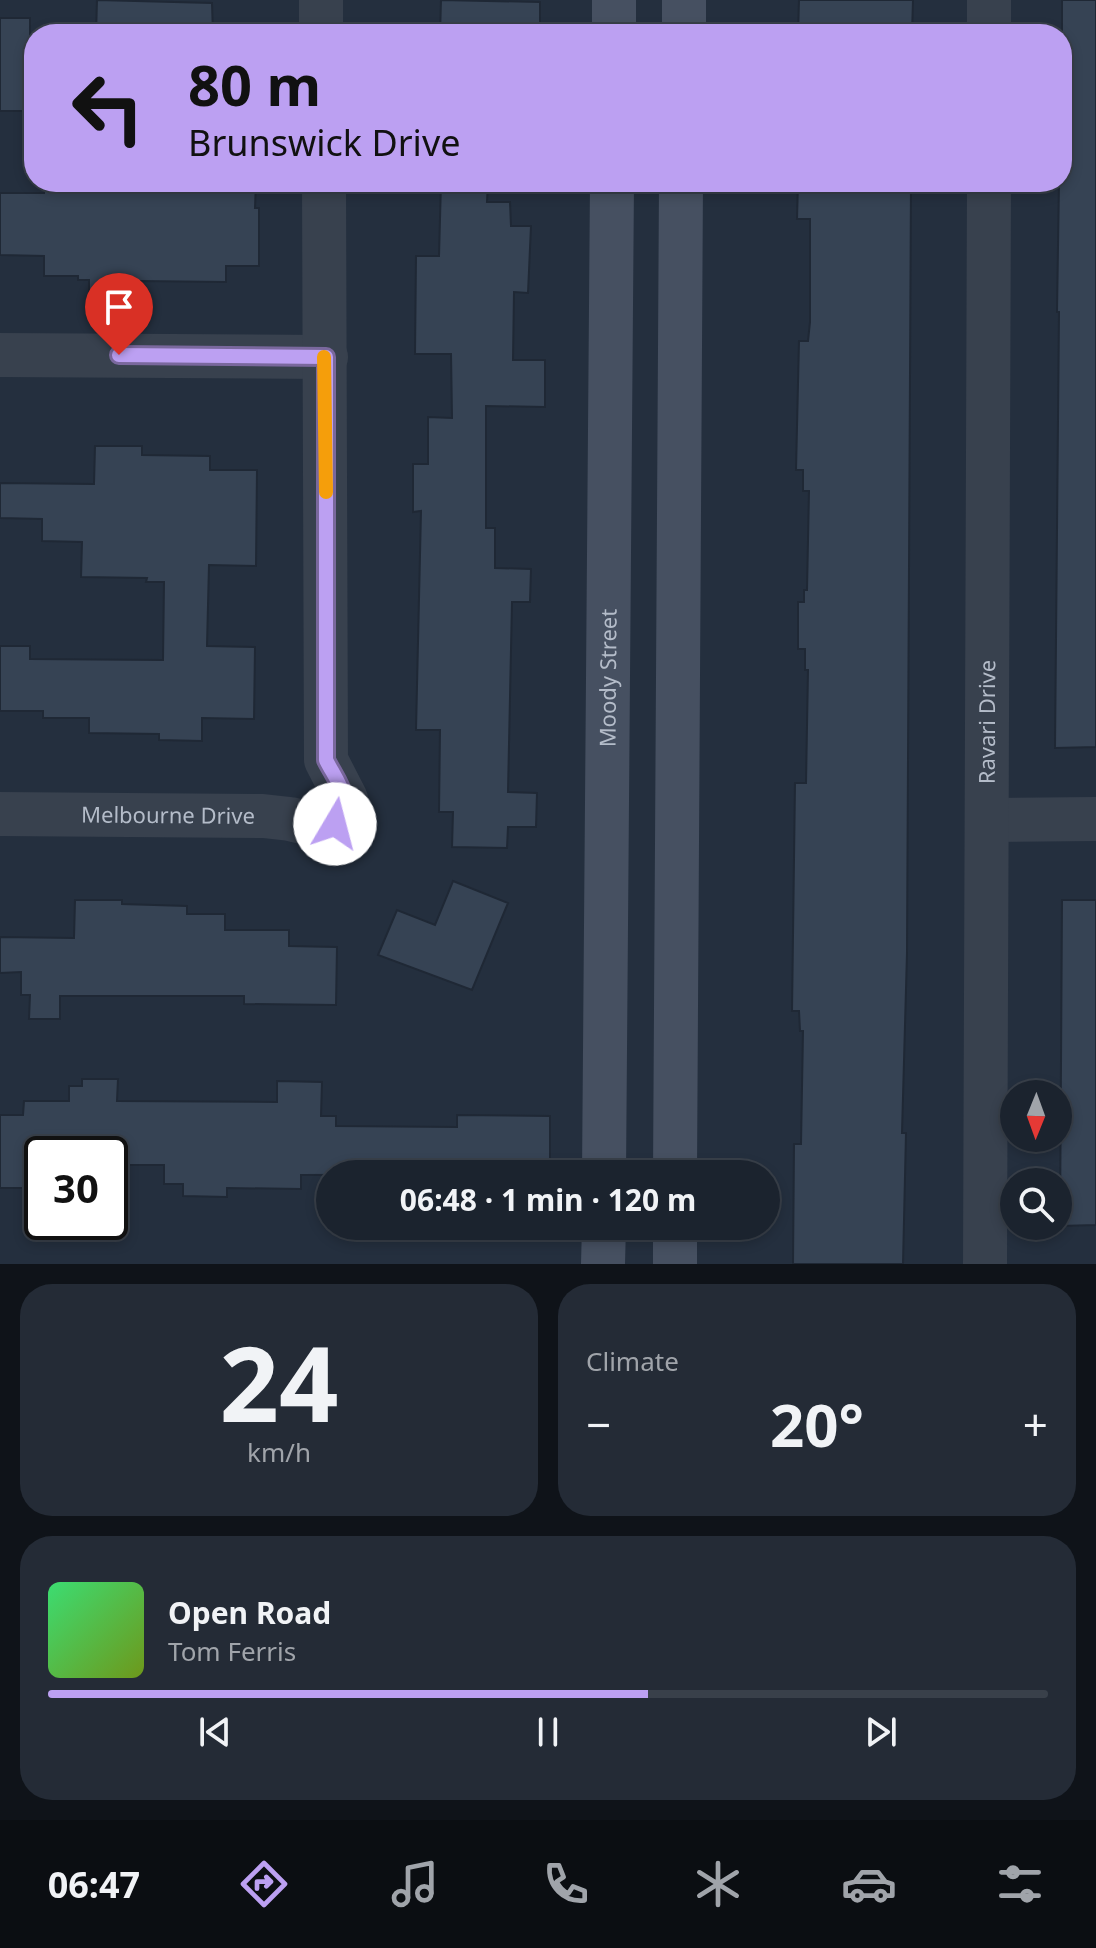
<!DOCTYPE html>
<html lang="en">
<head>
<meta charset="utf-8">
<style>
	:root { --surface:#1b232e; --page:#242b36; --text:#f1f3f6; --muted:#a0a4aa; --line:#39404a; --accent:#bca0f2 }
	body { margin:0; font-family:"Noto Sans",sans-serif; background:var(--page); color:var(--text); height:100vh; display:flex; flex-direction:column; font-size:30px; white-space:nowrap }
	* { box-sizing:border-box; margin:0 }
	p { font-size:26px; color:var(--muted) }
	.icon { flex:none; width:44px; height:44px; fill:none; stroke:currentColor; stroke-width:2; stroke-linecap:round; stroke-linejoin:round }
	.map { position:relative; height:1264px; overflow:hidden }
	.details { display:flex; flex-direction:column; gap:20px; padding:20px; background:#0f1319; flex:1 }
	.details>* { flex:none }
	.hud { position:absolute; left:24px; top:24px; width:1048px; height:168px; border-radius:32px; box-shadow:0 4px 12px #0003,0 0 0 2px var(--line); background:#bca0f2; color:#111; overflow:hidden }
	.needle { width:52px; rotate:181deg }
	.tools { position:absolute; left:1000px; top:1080px; display:grid; gap:16px }
	.tools a { display:grid; place-items:center; width:72px; height:72px; border-radius:50%; background:var(--surface); box-shadow:0 4px 12px #0003,0 0 0 2px var(--line); font-size:40px }
	.speed { position:absolute; left:24px; top:1136px; display:flex; gap:16px; font-size:40px; font-weight:700; text-align:center }
	.speed>* { display:grid; place-content:center; width:104px; height:104px; border-radius:50%; background:var(--surface); box-shadow:0 4px 12px #0003,0 0 0 2px var(--line); line-height:1 }
	.speed .limit { border:4px solid #111; border-radius:12px; background:#fff; color:#111 }
	.pin { position:absolute; display:grid; place-items:center; width:68px; height:68px; color:#fff; margin:-82px -34px; border-radius:50% 50% 50% 0; rotate:-45deg; box-shadow:0 0 8px #0007 }
	.pin .icon { rotate:45deg }
	.me { position:absolute; width:88px; margin:-44px; rotate:8deg; stroke-linejoin:round; filter:drop-shadow(0 0 6px #0008) }
	.turn { display:flex; align-items:center; gap:28px; height:168px; padding:0 32px; font-size:36px }
	.turn .icon { width:104px; height:104px; stroke-width:2.5 }
	.turn b { display:block; font-size:56px; line-height:68px }
	.big { font-size:60px; font-weight:700; line-height:1.1 }
	.details .widget { flex:1; display:flex; flex-direction:column; justify-content:center; gap:12px; min-width:0; padding:0 28px; border-radius:32px; background:var(--page) }
	.details .dial { align-items:center; gap:0 }
	.dial b { font-size:104px; line-height:1 }
	.song { display:flex; align-items:center; gap:24px }
	.cover { width:96px; height:96px; border-radius:12px; background:linear-gradient(135deg,hsl(140 70% 55%),hsl(80 70% 35%)) }
	.played { height:8px; border-radius:4px; background:linear-gradient(90deg,var(--accent) 60%,var(--line) 60%) }
	.keys { display:flex; justify-content:space-around; direction:ltr }
	.heat { display:flex; justify-content:space-between; align-items:center; font-size:44px; direction:ltr }
	.details .tiles { flex:1; display:grid; gap:20px; grid-template-columns:1fr 1fr }
	.widget:last-child { grid-column:span 2 }
	.trip { position:absolute; left:316px; top:1160px; width:464px; height:80px; border-radius:40px; background:var(--surface); box-shadow:0 4px 12px #0003,0 0 0 2px var(--line); font-weight:700; line-height:80px; text-align:center }
	.menu { display:flex; height:128px; justify-content:space-around; align-items:center; background:#0b0e12; color:var(--muted) }
	.menu .icon { width:56px; height:56px }
	.menu .selected { color:var(--accent) }
	.menu b { font-size:36px; color:var(--text) }
	.map>svg:first-child { display:block }
</style>
</head>
<body>
<div class="map">
<svg width="1096" height="1264" viewBox="0 0 1096 1264">
	<rect width="100%" height="100%" fill="#242f3e"/>
	<path fill="#364354" stroke="#1f2835" stroke-width="2" d="M 97,0 L 212,3 L 213,34 L 96,34 Z
		M 441,0 L 540,2 L 540,34 L 440,34 Z
		M 799,0 L 913,0 L 912,34 L 798,34 Z
		M 1062,0 L 1096,0 L 1096,747 L 1055,748 L 1059,312 L 1057,312 L 1059,182 L 1062,182 Z
		M 0,18 L 30,18 L 30,111 L 0,111 Z
		M 44,182 L 256,182 L 255,208 L 259,208 L 259,266 L 226,266 L 226,282 L 139,281 L 138,291 L 89,291 L 89,280 L 78,280 L 78,276 L 44,276 L 44,256 L 0,255 L 0,193 L 44,193 Z
		M 441,182 L 488,182 L 487,202 L 510,202 L 511,226 L 531,226 L 528,293 L 514,292 L 513,360 L 545,360 L 545,407 L 486,406 L 486,528 L 495,528 L 495,568 L 531,569 L 530,602 L 512,602 L 508,792 L 537,793 L 536,827 L 508,827 L 507,848 L 452,847 L 453,812 L 439,812 L 440,730 L 416,730 L 421,511 L 413,512 L 413,464 L 428,464 L 428,417 L 452,418 L 451,354 L 415,354 L 416,256 L 439,256 Z
		M 798,182 L 911,182 L 907,953 L 902,1133 L 906,1133 L 903,1264 L 793,1264 L 794,1144 L 801,1144 L 803,1031 L 800,1031 L 799,1011 L 792,1011 L 795,783 L 806,783 L 808,670 L 805,670 L 805,649 L 798,649 L 798,602 L 804,602 L 804,590 L 807,590 L 809,491 L 803,491 L 803,470 L 796,470 L 799,341 L 808,341 L 810,322 L 810,219 L 797,219 Z
		M 95,446 L 142,446 L 142,455 L 210,456 L 210,470 L 257,470 L 256,566 L 209,565 L 207,646 L 255,647 L 254,719 L 202,718 L 202,741 L 159,740 L 159,734 L 89,733 L 89,718 L 43,718 L 43,711 L 0,711 L 0,646 L 30,646 L 30,659 L 163,660 L 164,582 L 146,582 L 147,578 L 81,577 L 82,542 L 42,541 L 42,519 L 0,518 L 0,483 L 94,484 Z
		M 453,881 L 508,903 L 472,990 L 378,955 L 397,910 L 435,925 Z
		M 75,900 L 122,900 L 122,904 L 187,906 L 187,914 L 225,914 L 225,930 L 289,930 L 289,946 L 337,947 L 336,1005 L 244,1004 L 244,996 L 60,996 L 60,1019 L 29,1019 L 30,995 L 21,995 L 21,972 L 0,973 L 0,937 L 74,938 Z
		M 1062,900 L 1096,900 L 1096,1225 L 1060,1226 Z
		M 82,1079 L 118,1079 L 117,1101 L 277,1102 L 277,1081 L 322,1082 L 321,1116 L 336,1116 L 336,1126 L 457,1127 L 457,1115 L 550,1116 L 550,1174 L 301,1175 L 301,1189 L 227,1188 L 227,1197 L 183,1196 L 183,1184 L 164,1184 L 164,1165 L 129,1165 L 129,1161 L 110,1160 L 110,1154 L 42,1154 L 42,1188 L 0,1188 L 0,1115 L 23,1115 L 24,1101 L 69,1101 L 69,1086 L 82,1086 Z"/>
	<g fill="none" stroke-linecap="round" stroke-linejoin="round">
		<g stroke="#38414e" stroke-width="44">
			<path d="M 321,0 L 321,34"/>
			<path d="M 989,34 L 989,0"/>
			<path d="M 0,355 L 326,357"/>
			<path id="s1" d="M 0,814 L 263,816 L 290,819 L 324,827 L 335,824 L 344,815 L 346,799 L 326,760 L 324,182"/>
			<path d="M 989,820 L 1096,819"/>
			<path id="s2" d="M 985,1264 L 989,182"/>
		</g>
		<g stroke="#465061" stroke-width="44">
			<path d="M 614,34 L 614,0"/>
			<path d="M 684,34 L 684,0"/>
			<path id="s3" d="M 604,1174 L 612,182"/>
			<path d="M 675,1174 L 681,182"/>
			<path d="M 603,1264 L 604,1226"/>
			<path d="M 675,1264 L 675,1226"/>
		</g>
	</g>
	<g fill="none" stroke-linecap="round" stroke-linejoin="round">
		<g stroke="#7a689d" stroke-width="20">
			<path id="route" d="M 119,355 L 326,357 L 326,760 C 337,782 356,802 335,824"/>
		</g>
		<use href="#route" stroke="#bca0f2" stroke-width="14"/>
		<path stroke="#f59e0b" stroke-width="14" d="M 324,357 L 326,492"/>
	</g>
	<g text-anchor="middle" stroke-width="8" stroke-linejoin="round" paint-order="stroke">
		<g font-size="22" fill="#b4bcc9" stroke="#1d2633">
			<text dy="8" stroke="none"><textPath href="#s3" startOffset="496">Moody Street</textPath></text>
			<text dy="8" stroke="none"><textPath href="#s2" startOffset="542">Ravari Drive</textPath></text>
			<text dy="8" stroke="none"><textPath href="#s1" startOffset="168">Melbourne Drive</textPath></text>
		</g>
	</g>
</svg>
<div class="tools">
<a><svg class="needle" viewBox="-14 -14 28 28"><path d="M0-13l5 13h-10z" fill="#e53935"/><path d="M0 13l5-13h-10z" fill="#a0a4aa"/></svg></a>
<a><svg class="icon" aria-label="search" viewBox="0 0 24 24"><circle cx="10" cy="10" r="6"/><path d="M15 15l6 6"/></svg></a>
</div>
<div class="speed"><div class="limit">30</div></div>
<div class="pin" style="left:119px;top:355px;background:#d93025"><svg class="icon" aria-label="arrive" viewBox="0 0 24 24"><path d="M6 21V4h12l-3 4 3 4H6"/></svg></div>
<svg class="me" style="left:335px;top:824px" viewBox="-20 -20 40 40"><circle r="19" fill="#fff"/><path d="M0-13L10 11 0 6-10 11z" fill="#bca0f2"/></svg>
<div class="trip">06:48 · 1 min · 120 m</div>
<div class="hud">
<div class="turn"><svg class="icon" aria-label="left" viewBox="0 0 24 24"><path d="M17 20v-9H6M10 6l-5 5 5 5"/></svg><div><b>80 m</b>Brunswick Drive</div></div>
</div>
</div>
<section class="details">
<div class="tiles">
<div class="widget dial"><b>24</b><p>km/h</p></div>
<div class="widget"><p>Climate</p>
<div class="heat"><a>−</a><b class="big">20°</b><a>+</a></div>
</div>
<div class="widget">
<div class="song"><i class="cover"></i><div><b>Open Road</b><p>Tom Ferris</p></div></div>
<div class="played"></div>
<div class="keys"><svg class="icon" aria-label="previous" viewBox="0 0 24 24"><path d="M18 5L8 12l10 7zM5 5v14"/></svg><svg class="icon" aria-label="pause" viewBox="0 0 24 24"><path d="M8 5v14M16 5v14"/></svg><svg class="icon" aria-label="next" viewBox="0 0 24 24"><path d="M6 5l10 7-10 7zM19 5v14"/></svg></div>
</div>
</div>
</section>
<nav class="menu">
<b>06:47</b>
<svg class="icon selected" aria-label="directions" viewBox="0 0 24 24"><path d="M12 3l9 9-9 9-9-9zM9 14v-3h6M13 9l2 2-2 2"/></svg>
<svg class="icon" aria-label="music" viewBox="0 0 24 24"><path d="M9 18V5l10-2v13"/><circle cx="6" cy="18" r="3"/><circle cx="16" cy="16" r="3"/></svg>
<svg class="icon" aria-label="phone" viewBox="0 0 24 24"><path d="M5 4h4l2 5-3 2q2 4 5 5l2-3 5 2v4C11 20 4 13 5 4z"/></svg>
<svg class="icon" aria-label="climate" viewBox="0 0 24 24"><path d="M12 3v18M4 7l16 10M4 17L20 7"/></svg>
<svg class="icon" aria-label="car" viewBox="0 0 24 24"><path d="M5 17H2v-5l4-1 3-4h7l3 4 3 1v5h-3M9 17h6M6 11h13"/><circle cx="7" cy="17" r="2"/><circle cx="17" cy="17" r="2"/></svg>
<svg class="icon" aria-label="filters" viewBox="0 0 24 24"><path d="M4 7h16M4 17h16"/><circle cx="9" cy="7" r="2"/><circle cx="15" cy="17" r="2"/></svg>
</nav>
</body>
</html>
